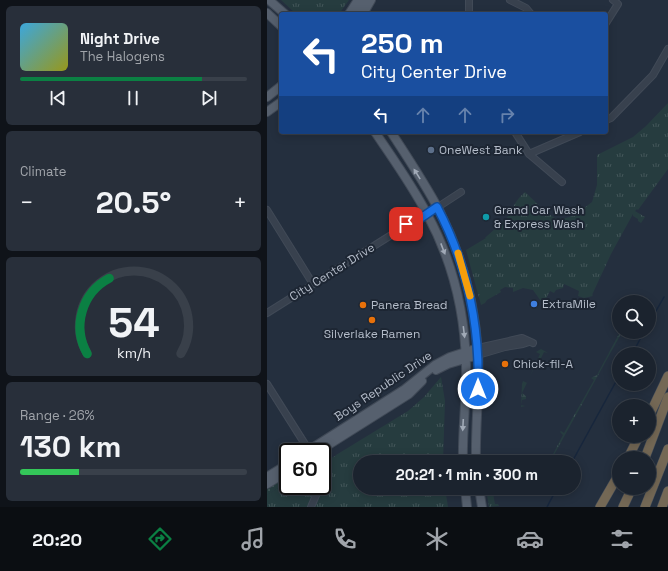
<!DOCTYPE html>
<html lang="en">
<head>
<meta charset="utf-8">
<style>
	:root { --surface:#1b232e; --page:#282f3a; --text:#f1f3f6; --muted:#a0a4aa; --line:#39404a; --accent:#0b8043 }
	body { margin:0; font-family:"Space Grotesk",sans-serif; background:var(--page); color:var(--text); height:100vh; display:flex; flex-direction:column; font-size:15px; white-space:nowrap }
	* { box-sizing:border-box; margin:0 }
	p { font-size:13px; color:var(--muted) }
	.icon { flex:none; width:22px; height:22px; fill:none; stroke:currentColor; stroke-width:2; stroke-linecap:round; stroke-linejoin:round }
	.map { position:relative; flex:1; overflow:hidden }
	.details { display:flex; flex-direction:column; gap:6px; padding:6px; background:#0f1319; width:267px }
	.details>* { flex:none }
	.top-card { position:absolute; left:12px; top:12px; width:329px; height:122px; border-radius:4px; box-shadow:0 2px 10px #0003,0 0 0 1px var(--line); background:#1a4fa0; color:#fff; overflow:hidden }
	.tools { position:absolute; left:345px; top:295px; display:grid; gap:8px }
	.tools a { display:grid; place-items:center; width:44px; height:44px; border-radius:50%; background:var(--surface); box-shadow:0 2px 10px #0003,0 0 0 1px var(--line); font-size:20px }
	.speed { position:absolute; left:12px; top:443px; display:flex; gap:8px; font-size:20px; font-weight:700; text-align:center }
	.speed>* { display:grid; place-content:center; width:52px; height:52px; border-radius:50%; background:var(--surface); box-shadow:0 2px 10px #0003,0 0 0 1px var(--line); line-height:1 }
	.speed .limit { border:2px solid #111; border-radius:6px; background:#fff; color:#111 }
	.pin { position:absolute; display:grid; place-items:center; width:34px; height:34px; color:#fff; margin:-17px; border-radius:8px; box-shadow:0 2px 6px #0006 }
	.me { position:absolute; width:44px; margin:-22px; rotate:0deg; stroke-linejoin:round; filter:drop-shadow(0 0 3px #0008) }
	.turn { display:flex; align-items:center; gap:14px; height:84px; padding:0 16px; font-size:18px }
	.turn .icon { width:52px; height:52px; stroke-width:2.5 }
	.turn b { display:block; font-size:28px; line-height:34px }
	.lanes { display:flex; align-items:center; height:38px; padding:0 16px; background:#0003; justify-content:center; gap:20px; direction:ltr }
	.lanes .off { opacity:.35 }
	.big { font-size:30px; font-weight:700; line-height:1.1 }
	.details .tile { flex:1; display:flex; flex-direction:column; justify-content:center; gap:6px; min-width:0; padding:0 14px; border-radius:6px; background:var(--page) }
	.details .dial { align-items:center; gap:0 }
	.dial svg { height:104px; overflow:visible; fill:none; stroke:var(--line); stroke-width:7; stroke-linecap:round; text-anchor:middle }
	.dial text { fill:var(--text); stroke:none }
	.song { display:flex; align-items:center; gap:12px }
	.cover { width:48px; height:48px; border-radius:6px; background:linear-gradient(135deg,hsl(200 70% 55%),hsl(60 70% 35%)) }
	.played { height:4px; border-radius:2px; background:linear-gradient(90deg,var(--accent) 80%,var(--line) 80%) }
	.keys { display:flex; justify-content:space-around; direction:ltr }
	.heat { display:flex; justify-content:space-between; align-items:center; font-size:22px; direction:ltr }
	.charge { height:6px; border-radius:3px; background:linear-gradient(90deg,#34c759 26%,var(--line) 0) }
	.trip { position:absolute; left:86px; top:455px; width:228px; height:40px; border-radius:20px; background:var(--surface); box-shadow:0 2px 10px #0003,0 0 0 1px var(--line); font-weight:700; line-height:40px; text-align:center }
	.menu { display:flex; height:64px; justify-content:space-around; align-items:center; background:#0b0e12; color:var(--muted) }
	.menu .icon { width:28px; height:28px }
	.menu .current { color:var(--accent) }
	.menu b { font-size:18px; color:var(--text) }
	main { display:flex; flex:1; min-height:0 }
	.map>svg:first-child { display:block }
</style>
</head>
<body>
<main>
<section class="details">
<div class="tile">
<div class="song"><i class="cover"></i><div><b>Night Drive</b><p>The Halogens</p></div></div>
<div class="played"></div>
<div class="keys"><svg class="icon" aria-label="previous" viewBox="0 0 24 24"><path d="M18 5L8 12l10 7zM5 5v14"/></svg><svg class="icon" aria-label="pause" viewBox="0 0 24 24"><path d="M8 5v14M16 5v14"/></svg><svg class="icon" aria-label="next" viewBox="0 0 24 24"><path d="M6 5l10 7-10 7zM19 5v14"/></svg></div>
</div>
<div class="tile"><p>Climate</p>
<div class="heat"><a>−</a><b class="big">20.5°</b><a>+</a></div>
</div>
<div class="tile dial"><svg viewBox="0 0 100 80">
<path d="M14 69A42 42 0 1 1 86 69"/>
<path d="M14 69A42 42 0 0 1 31 11" stroke="#0b8043"/>
<text x="50" y="56" font-size="32" font-weight="700">54</text>
<text x="50" y="72" font-size="11">km/h</text>
</svg></div>
<div class="tile"><p>Range · 26%</p><b class="big">130 km</b><div class="charge"></div></div>
</section>
<div class="map">
<svg width="401" height="507" viewBox="0 0 401 507">
	<defs>
		<pattern id="grass-tufts" width="24" height="20" patternUnits="userSpaceOnUse"><rect width="24" height="20" fill="#263c3f"/><path d="M3 7l-1-3M5 7V3M7 7l1-3M15 17l-1-3M17 17v-4M19 17l1-3" fill="none" stroke="#435659"/></pattern>
		<pattern id="garden-dots" width="8" height="8" patternUnits="userSpaceOnUse"><rect width="8" height="8" fill="#263c3f"/><path d="M2 2h.1M6 6h.1" fill="none" stroke="#435659" stroke-width="1.8" stroke-linecap="round"/></pattern>
	</defs>
	<rect width="100%" height="100%" fill="#242f3e"/>
	<path fill="url(#grass-tufts)" d="M 14,0 L 82,0 L 72,14 L 29,14 Z
		M 401,103 L 401,169 L 371,210 L 370,209 L 368,211 L 378,217 L 374,223 L 371,221 L 371,219 L 366,216 L 366,214 L 344,254 L 325,295 L 326,296 L 317,298 L 311,296 L 312,291 L 297,284 L 296,288 L 289,290 L 287,293 L 283,291 L 276,304 L 266,290 L 256,288 L 246,292 L 246,288 L 238,287 L 233,290 L 234,292 L 220,300 L 218,303 L 214,305 L 199,250 L 219,238 L 218,238 C 223,233 239,220 242,215 C 247,205 249,200 258,192 L 280,213 L 288,218 L 299,218 L 308,215 L 325,202 L 330,185 L 330,155 L 366,137 L 379,126 Z
		M 353,332 L 355,332 L 283,462 L 282,462 L 296,435 L 293,432 L 294,431 L 297,433 L 327,380 L 324,378 L 330,375 Z
		M 274,349 L 281,353 L 277,352 L 273,360 L 270,362 L 255,393 L 259,396 L 259,399 L 255,400 L 254,405 L 258,406 L 254,407 L 255,384 L 256,381 L 260,383 L 273,354 L 269,352 Z
		M 174,377 L 178,401 L 176,462 L 93,462 L 93,488 L 178,488 L 181,507 L 48,507 L 57,483 L 58,474 L 55,463 L 68,456 L 69,455 L 141,411 L 157,397 Z
		M 21,482 L 21,486 L 50,486 L 40,507 L 0,507 L 0,495 Z
		M 219,488 L 225,488 L 228,504 L 231,504 L 232,506 L 222,507 Z"/>
	<path fill="url(#garden-dots)" d="M 21,474 L 21,482 L 0,495 L 0,488 Z"/>
	<g fill="none" stroke-linecap="round" stroke-linejoin="round">
		<path stroke="#17263c" stroke-width="1.5" d="M 382,323 L 397,297
			M 365,354 L 377,332
			M 305,462 L 352,376
			M 280,507 L 290,488"/>
		<g stroke="#414a57" stroke-width="8">
			<path id="minor" d="M 243,0 L 259,8 L 264,14
				M 202,14 L 202,0
				M 339,23 L 351,4 L 346,0
				M 339,120 L 344,118 L 386,75 L 401,49
				M 248,132 L 262,154 L 295,182
				M 262,154 L 313,132
				M 0,210 L 46,284
				M 131,231 L 133,233 L 149,224 L 151,220 L 194,192
				M 0,313 L 129,232 L 131,231 L 131,228 L 147,219 L 151,220
				M 211,348 L 255,338 L 266,343
				M 211,355 L 238,347 L 256,344 L 262,342
				M 0,384 L 43,452
				M 44,507 L 53,486"/>
		</g>
		<g stroke="#414a57" stroke-width="10">
			<path id="major" d="M 2,0 L 18,14
				M 0,13 L 14,26
				M 82,14 L 91,0
				M 93,14 L 92,10 L 96,0
				M 96,14 L 104,0
				M 0,97 L 14,86
				M 0,112 L 14,102
				M 108,132 C 126,159 145,185 160,214 C 185,260 198,313 199,365 C 200,397 195,430 196,462
				M 124,132 C 141,158 159,185 173,212 C 195,256 208,304 211,353 C 213,389 208,425 209,462
				M 169,370 L 181,364 L 211,355
				M 39,452 L 138,389 L 168,365 L 183,357 L 211,348
				M 50,452 L 142,394 L 155,381
				M 0,477 L 21,464
				M 0,484 L 21,471
				M 198,488 L 200,507
				M 212,488 L 215,507"/>
		</g>
		<g stroke="#434c59" stroke-width="10">
			<path id="highway" d="M 382,416 L 401,376
				M 361,458 L 372,436
				M 378,458 L 401,397
				M 333,507 L 352,474
				M 356,507 L 365,488
				M 378,507 L 401,449
				M 395,507 L 401,491"/>
		</g>
		<use href="#minor" stroke="#38414e" stroke-width="6"/>
		<use href="#major" stroke="#56606e" stroke-width="8"/>
		<use href="#highway" stroke="#746855" stroke-width="9"/>
	</g>
	<defs><path id="oneway-solid" d="M-6-.8H1V-3.2L6.5 0L1 3.2V.8H-6Z"/></defs>
	<g fill="#a1aab7">
		<use href="#oneway-solid" transform="translate(150 174) rotate(-122)"/>
		<use href="#oneway-solid" transform="translate(176 249) rotate(69)"/>
		<use href="#oneway-solid" transform="translate(197 332) rotate(83)"/>
		<use href="#oneway-solid" transform="translate(196 425) rotate(93)"/>
	</g>
	<g fill="none" stroke-linecap="round" stroke-linejoin="round">
		<g stroke="#114b97" stroke-width="10">
			<path id="route" d="M 139,224 L 147,219 L 151,220 L 170,207 C 200,264 213,325 211,389"/>
		</g>
		<use href="#route" stroke="#1a73e8" stroke-width="7"/>
		<path stroke="#f59e0b" stroke-width="7" d="M 191,253 L 203,296"/>
	</g>
	<circle fill="#5c6f8a" stroke="#1d2633" stroke-width="1.5" cx="164" cy="150" r="4"/>
	<circle fill="#0f9aa8" stroke="#1d2633" stroke-width="1.5" cx="219" cy="217" r="4"/>
	<circle fill="#3f7fe0" stroke="#1d2633" stroke-width="1.5" cx="267" cy="304" r="4"/>
	<g fill="#e8710a" stroke="#1d2633" stroke-width="1.5">
		<circle cx="96" cy="305" r="4"/>
		<circle cx="105" cy="320" r="4"/>
		<circle cx="238" cy="364" r="4"/>
	</g>
	<g text-anchor="middle" stroke-width="4" stroke-linejoin="round" paint-order="stroke">
		<g font-size="12" fill="#b4bcc9" stroke="#1d2633" text-anchor="start">
			<text x="172" y="154">OneWest Bank</text>
			<text x="227" y="214">Grand Car Wash<tspan x="227" dy="14">&amp; Express Wash</tspan></text>
			<text x="275" y="308">ExtraMile</text>
			<text x="104" y="309">Panera Bread</text>
			<text x="105" y="338" text-anchor="middle">Silverlake Ramen</text>
			<text x="246" y="368">Chick-fil-A</text>
		</g>
		<g font-size="12" fill="#b4bcc9" stroke="#1d2633">
			<text transform="translate(65 272) rotate(-32)" y="4">City Center Drive</text>
			<text transform="translate(116 386) rotate(-34)" y="4">Boys Republic Drive</text>
		</g>
	</g>
</svg>
<div class="tools">
<a><svg class="icon" aria-label="search" viewBox="0 0 24 24"><circle cx="10" cy="10" r="6"/><path d="M15 15l6 6"/></svg></a>
<a><svg class="icon" aria-label="layers" viewBox="0 0 24 24"><path d="M12 4l9 5-9 5-9-5zM3 14l9 5 9-5"/></svg></a>
<a>+</a>
<a>−</a>
</div>
<div class="speed"><div class="limit">60</div></div>
<div class="pin" style="left:139px;top:224px;background:#d93025"><svg class="icon" aria-label="arrive" viewBox="0 0 24 24"><path d="M6 21V4h12l-3 4 3 4H6"/></svg></div>
<svg class="me" style="left:211px;top:389px" viewBox="-20 -20 40 40"><circle r="17" fill="#1a73e8" stroke="#fff" stroke-width="3"/><path d="M0-11L8 9 0 5-8 9z" fill="#fff"/></svg>
<div class="trip">20:21 · 1 min · 300 m</div>
<div class="top-card">
<div class="turn"><svg class="icon" aria-label="left" viewBox="0 0 24 24"><path d="M17 20v-9H6M10 6l-5 5 5 5"/></svg><div><b>250 m</b>City Center Drive</div></div>
<div class="lanes"><svg class="icon" aria-label="left" viewBox="0 0 24 24"><path d="M17 20v-9H6M10 6l-5 5 5 5"/></svg><svg class="icon off" aria-label="ahead" viewBox="0 0 24 24"><path d="M12 20V5M6 11l6-6 6 6"/></svg><svg class="icon off" aria-label="ahead" viewBox="0 0 24 24"><path d="M12 20V5M6 11l6-6 6 6"/></svg><svg class="icon off" aria-label="right" viewBox="0 0 24 24"><path d="M7 20v-9h11M14 6l5 5-5 5"/></svg></div>
</div>
</div>
</main>
<nav class="menu">
<b>20:20</b>
<svg class="icon current" aria-label="directions" viewBox="0 0 24 24"><path d="M12 3l9 9-9 9-9-9zM9 14v-3h6M13 9l2 2-2 2"/></svg>
<svg class="icon" aria-label="music" viewBox="0 0 24 24"><path d="M9 18V5l10-2v13"/><circle cx="6" cy="18" r="3"/><circle cx="16" cy="16" r="3"/></svg>
<svg class="icon" aria-label="phone" viewBox="0 0 24 24"><path d="M5 4h4l2 5-3 2q2 4 5 5l2-3 5 2v4C11 20 4 13 5 4z"/></svg>
<svg class="icon" aria-label="climate" viewBox="0 0 24 24"><path d="M12 3v18M4 7l16 10M4 17L20 7"/></svg>
<svg class="icon" aria-label="car" viewBox="0 0 24 24"><path d="M5 17H2v-5l4-1 3-4h7l3 4 3 1v5h-3M9 17h6M6 11h13"/><circle cx="7" cy="17" r="2"/><circle cx="17" cy="17" r="2"/></svg>
<svg class="icon" aria-label="filters" viewBox="0 0 24 24"><path d="M4 7h16M4 17h16"/><circle cx="9" cy="7" r="2"/><circle cx="15" cy="17" r="2"/></svg>
</nav>
</body>
</html>
